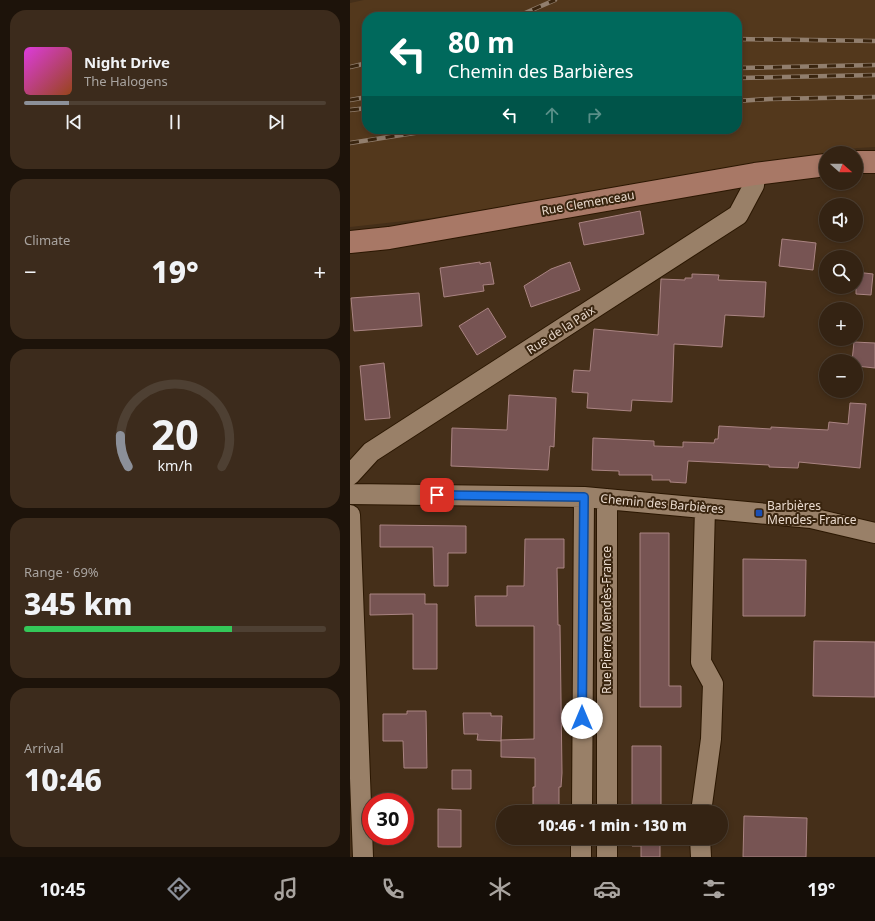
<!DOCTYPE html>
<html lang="en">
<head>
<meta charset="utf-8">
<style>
	:root { --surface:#342313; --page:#3c2b1c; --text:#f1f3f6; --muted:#a9a4a0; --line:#4e4033; --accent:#8c9099 }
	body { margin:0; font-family:"Noto Sans",sans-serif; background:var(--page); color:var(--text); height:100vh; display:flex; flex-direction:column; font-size:15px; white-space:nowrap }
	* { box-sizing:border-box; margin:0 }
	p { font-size:13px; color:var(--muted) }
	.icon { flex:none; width:22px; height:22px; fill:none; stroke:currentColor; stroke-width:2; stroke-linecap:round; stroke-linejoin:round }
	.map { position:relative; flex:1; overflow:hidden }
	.drawer { display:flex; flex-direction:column; gap:10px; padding:10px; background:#1d130a; width:350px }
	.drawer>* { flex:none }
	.banner { position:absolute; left:12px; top:12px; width:380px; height:122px; border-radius:16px; box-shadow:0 2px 6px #0003,0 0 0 1px var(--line); background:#00695c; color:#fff; overflow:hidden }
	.needle { width:26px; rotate:111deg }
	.tools { position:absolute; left:469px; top:146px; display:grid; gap:8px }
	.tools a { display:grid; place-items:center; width:44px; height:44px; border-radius:50%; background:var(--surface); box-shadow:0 2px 6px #0003,0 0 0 1px var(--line); font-size:20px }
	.speed { position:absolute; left:12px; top:793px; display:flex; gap:8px; font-size:20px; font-weight:700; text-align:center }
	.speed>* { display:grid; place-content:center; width:52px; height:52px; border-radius:50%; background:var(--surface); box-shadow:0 2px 6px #0003,0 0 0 1px var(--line); line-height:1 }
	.speed .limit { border:6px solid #d22; background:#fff; color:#111 }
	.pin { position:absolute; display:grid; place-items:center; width:34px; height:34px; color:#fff; margin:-17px; border-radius:8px; box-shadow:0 2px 6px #0006 }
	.me { position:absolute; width:44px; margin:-22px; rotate:0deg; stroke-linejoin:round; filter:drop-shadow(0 0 3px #0008) }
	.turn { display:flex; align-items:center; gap:14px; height:84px; padding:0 20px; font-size:18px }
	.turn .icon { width:52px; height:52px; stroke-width:2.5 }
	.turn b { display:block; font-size:28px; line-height:34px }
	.lanes { display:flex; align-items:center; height:38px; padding:0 20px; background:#0003; justify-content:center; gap:20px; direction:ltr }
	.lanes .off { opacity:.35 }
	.big { font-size:30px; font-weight:800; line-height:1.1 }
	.drawer .widget { flex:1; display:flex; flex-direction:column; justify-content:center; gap:6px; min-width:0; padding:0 14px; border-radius:16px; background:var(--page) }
	.drawer .dial { align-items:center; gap:0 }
	.dial svg { height:104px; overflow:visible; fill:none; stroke:var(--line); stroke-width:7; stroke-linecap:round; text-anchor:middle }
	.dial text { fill:var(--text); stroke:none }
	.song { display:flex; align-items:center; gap:12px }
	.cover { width:48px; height:48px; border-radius:6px; background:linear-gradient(135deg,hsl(300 70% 55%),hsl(20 70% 35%)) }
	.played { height:4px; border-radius:2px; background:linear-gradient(90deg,var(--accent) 15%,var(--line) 15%) }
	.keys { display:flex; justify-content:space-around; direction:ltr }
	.heat { display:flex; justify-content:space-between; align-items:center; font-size:22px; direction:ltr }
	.charge { height:6px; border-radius:3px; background:linear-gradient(90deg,#34c759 69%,var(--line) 0) }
	.trip { position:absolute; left:146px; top:805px; width:232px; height:40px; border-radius:20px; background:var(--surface); box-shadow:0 2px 6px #0003,0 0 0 1px var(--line); font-weight:800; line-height:40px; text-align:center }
	.tabs { display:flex; height:64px; justify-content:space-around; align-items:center; background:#150e08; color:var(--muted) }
	.tabs .icon { width:28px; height:28px }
	.tabs .current { color:var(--accent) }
	.tabs b { font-size:18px; color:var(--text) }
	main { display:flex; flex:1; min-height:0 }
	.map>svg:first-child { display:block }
</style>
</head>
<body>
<main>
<section class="drawer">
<div class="widget">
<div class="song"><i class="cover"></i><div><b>Night Drive</b><p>The Halogens</p></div></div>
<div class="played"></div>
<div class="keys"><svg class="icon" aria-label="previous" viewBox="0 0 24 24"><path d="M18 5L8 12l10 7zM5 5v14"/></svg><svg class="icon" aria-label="pause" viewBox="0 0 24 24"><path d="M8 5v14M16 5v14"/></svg><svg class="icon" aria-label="next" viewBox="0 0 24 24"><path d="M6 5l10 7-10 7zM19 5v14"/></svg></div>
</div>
<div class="widget"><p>Climate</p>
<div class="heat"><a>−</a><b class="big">19°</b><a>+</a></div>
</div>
<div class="widget dial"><svg viewBox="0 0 100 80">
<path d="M14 69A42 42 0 1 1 86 69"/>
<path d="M14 69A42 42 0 0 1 8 45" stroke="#8c9099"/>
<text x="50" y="56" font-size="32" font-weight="700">20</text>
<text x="50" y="72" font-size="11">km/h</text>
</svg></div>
<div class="widget"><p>Range · 69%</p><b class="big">345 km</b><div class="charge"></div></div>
<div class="widget"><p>Arrival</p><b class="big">10:46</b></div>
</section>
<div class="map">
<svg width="525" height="857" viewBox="0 0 525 857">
	<rect width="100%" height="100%" fill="#452f19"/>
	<path fill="#53381c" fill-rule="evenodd" d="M 14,0 L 525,0 L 525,147 L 507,148 L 82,218 L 0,227 L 0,3 ZM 17,17 L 387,17 L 387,129 L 17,129 Z"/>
	<path fill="#775453" stroke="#aa8482" d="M 290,211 L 294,234 L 234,245 L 229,223 Z
		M 432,239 L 466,243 L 463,270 L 429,266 Z
		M 130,262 L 130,264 L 140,262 L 144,284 L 133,285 L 134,291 L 94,297 L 90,268 Z
		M 220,262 L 230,290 L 181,307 L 174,286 L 201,269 Z
		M 506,272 L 523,274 L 521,295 L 506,294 Z
		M 342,274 L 369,275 L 368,280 L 416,282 L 414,317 L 375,315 L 372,347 L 324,344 L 322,402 L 282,400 L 281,411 L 237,408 L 238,393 L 222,392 L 224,370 L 240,371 L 244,329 L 308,335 L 311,279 L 335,280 L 335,278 L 342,278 Z
		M 69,293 L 72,326 L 4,331 L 1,298 Z
		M 138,308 L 156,337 L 127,355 L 109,326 Z
		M 504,342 L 525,343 L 525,368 L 506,366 L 506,361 L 502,361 Z
		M 34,363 L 40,418 L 15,420 L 10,366 Z
		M 159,395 L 206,398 L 204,447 L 200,446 L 198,470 L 101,466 L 102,428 L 157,430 Z
		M 500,403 L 516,404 L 510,468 L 449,462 L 448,468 L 419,467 L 419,465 L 338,461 L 336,483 L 320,482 L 320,480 L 302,480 L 302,475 L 269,475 L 269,471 L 242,470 L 243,438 L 304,441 L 304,446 L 333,447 L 333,442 L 364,443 L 365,439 L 368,439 L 369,426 L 421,429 L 421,427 L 478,430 L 479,422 L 498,424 Z
		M 30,525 L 116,526 L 116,553 L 98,553 L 98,586 L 84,586 L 83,547 L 30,547 Z
		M 290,533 L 319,533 L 319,686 L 331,686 L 331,707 L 290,707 Z
		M 175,539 L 214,539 L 214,568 L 207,568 L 208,625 L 210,625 L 212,773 L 211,787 L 209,787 L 209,805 L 203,806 L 203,812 L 183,812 L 183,787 L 185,787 L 185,758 L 151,757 L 151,740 L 184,739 L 184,626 L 126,626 L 125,596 L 157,596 L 157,586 L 174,586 Z
		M 393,559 L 456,560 L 455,616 L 393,616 Z
		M 20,594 L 75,594 L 75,604 L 87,604 L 87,669 L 63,669 L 63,614 L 20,615 Z
		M 464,641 L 525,642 L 525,697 L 463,696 Z
		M 57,711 L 76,711 L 77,768 L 54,768 L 53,741 L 33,741 L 33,714 L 57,714 Z
		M 113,713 L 141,713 L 141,716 L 152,716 L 151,741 L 127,740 L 128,734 L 114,734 Z
		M 282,746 L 311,746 L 311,812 L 282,812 Z
		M 102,770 L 121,770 L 121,789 L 102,789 Z
		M 88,809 L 111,810 L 111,847 L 88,847 Z
		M 394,816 L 457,818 L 456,857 L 393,857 Z
		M 282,838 L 310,838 L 310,857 L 291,857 L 291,846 L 282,846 Z"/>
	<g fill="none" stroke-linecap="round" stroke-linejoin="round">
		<g stroke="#2b1702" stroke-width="22">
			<path id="street" d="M 0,475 L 21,452 L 388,215 L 404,185 L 405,174
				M 0,494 L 234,497 L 461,518 L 525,533
				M 0,515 C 4,629 9,743 13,857
				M 232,812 L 234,497
				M 257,812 L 257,499
				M 351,812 L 361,739 L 363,684 L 351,662 L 355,508
				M 350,838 L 351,857
				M 231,857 L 231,838
				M 257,857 L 257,838"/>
		</g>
		<g stroke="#2b1702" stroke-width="24">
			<path id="secondary" d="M 506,162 L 525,162
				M 0,242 L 39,238 L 405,174 L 476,165"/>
		</g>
		<use href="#street" stroke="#998068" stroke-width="20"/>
		<use href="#secondary" stroke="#a87866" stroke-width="22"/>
		<g stroke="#917e6d" stroke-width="4.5">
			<path id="rail" d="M 166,17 L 205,0
				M 387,39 L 525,41
				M 0,67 L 17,63
				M 387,68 L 525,65
				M 387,78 L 525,75
				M 0,100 L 17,97
				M 387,101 L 420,99 L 525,97
				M 0,110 L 17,108
				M 0,143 L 90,129"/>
		</g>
		<use href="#rail" stroke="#3a250f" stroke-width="3" stroke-dasharray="9" stroke-linecap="butt"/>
	</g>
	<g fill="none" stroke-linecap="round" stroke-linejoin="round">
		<g stroke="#114b97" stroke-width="10">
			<path id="route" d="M 87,495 L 234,497 L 232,718"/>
		</g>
		<use href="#route" stroke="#1a73e8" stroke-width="7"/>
	</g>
	<rect fill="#1a4fb4" stroke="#3a250f" stroke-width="1.5" x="405" y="509" width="8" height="8" rx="2"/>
	<g text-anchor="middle" stroke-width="4" stroke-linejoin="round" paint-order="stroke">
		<g font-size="12" fill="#e9dace" stroke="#3a250f">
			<text transform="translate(238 203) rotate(-10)" y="4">Rue Clemenceau</text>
			<text transform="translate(211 330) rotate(-33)" y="4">Rue de la Paix</text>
			<text transform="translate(312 504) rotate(5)" y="4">Chemin des Barbières</text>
			<text transform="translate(257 620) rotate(-90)" y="4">Rue Pierre Mendès-France</text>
		</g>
		<g font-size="12" fill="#e9dace" stroke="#3a250f" text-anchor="start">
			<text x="417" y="510">Barbières<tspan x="417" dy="14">Mendes- France</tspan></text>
		</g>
	</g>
</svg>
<div class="tools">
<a><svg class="needle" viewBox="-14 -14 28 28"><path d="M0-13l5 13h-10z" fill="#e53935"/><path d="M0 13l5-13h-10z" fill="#a9a4a0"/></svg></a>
<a><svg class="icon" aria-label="sound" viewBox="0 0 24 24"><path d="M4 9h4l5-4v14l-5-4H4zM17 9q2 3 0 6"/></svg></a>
<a><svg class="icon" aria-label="search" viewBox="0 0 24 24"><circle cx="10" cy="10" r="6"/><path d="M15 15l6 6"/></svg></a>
<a>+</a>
<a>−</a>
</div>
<div class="speed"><div class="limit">30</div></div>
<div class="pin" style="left:87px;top:495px;background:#d93025"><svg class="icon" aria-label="arrive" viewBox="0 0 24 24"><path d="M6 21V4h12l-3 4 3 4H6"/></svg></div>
<svg class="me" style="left:232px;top:718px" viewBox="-20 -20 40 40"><circle r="19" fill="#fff"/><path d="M0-13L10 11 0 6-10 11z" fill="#1a73e8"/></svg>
<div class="trip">10:46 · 1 min · 130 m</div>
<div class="banner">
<div class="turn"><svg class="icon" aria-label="left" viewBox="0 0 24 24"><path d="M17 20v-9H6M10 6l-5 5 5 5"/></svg><div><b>80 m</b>Chemin des Barbières</div></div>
<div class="lanes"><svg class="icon" aria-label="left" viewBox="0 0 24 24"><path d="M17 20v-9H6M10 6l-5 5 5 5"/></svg><svg class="icon off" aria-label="ahead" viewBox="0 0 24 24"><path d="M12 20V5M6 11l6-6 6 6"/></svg><svg class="icon off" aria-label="right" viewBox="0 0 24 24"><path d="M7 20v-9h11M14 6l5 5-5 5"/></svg></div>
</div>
</div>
</main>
<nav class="tabs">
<b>10:45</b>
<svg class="icon current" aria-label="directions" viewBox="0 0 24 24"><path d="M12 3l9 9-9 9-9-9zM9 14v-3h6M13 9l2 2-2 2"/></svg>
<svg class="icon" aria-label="music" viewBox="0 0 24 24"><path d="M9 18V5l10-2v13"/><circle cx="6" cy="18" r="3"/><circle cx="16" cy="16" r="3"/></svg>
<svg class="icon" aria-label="phone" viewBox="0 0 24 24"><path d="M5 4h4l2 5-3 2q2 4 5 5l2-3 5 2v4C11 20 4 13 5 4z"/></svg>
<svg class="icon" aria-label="climate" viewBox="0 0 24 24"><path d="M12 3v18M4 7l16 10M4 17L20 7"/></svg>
<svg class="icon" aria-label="car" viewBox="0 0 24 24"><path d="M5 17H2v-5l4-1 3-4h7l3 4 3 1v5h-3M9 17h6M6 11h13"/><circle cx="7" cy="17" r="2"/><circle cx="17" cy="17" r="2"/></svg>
<svg class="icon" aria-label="filters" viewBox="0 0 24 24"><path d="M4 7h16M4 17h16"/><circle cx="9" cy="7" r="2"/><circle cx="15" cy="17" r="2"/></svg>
<b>19°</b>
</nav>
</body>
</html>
